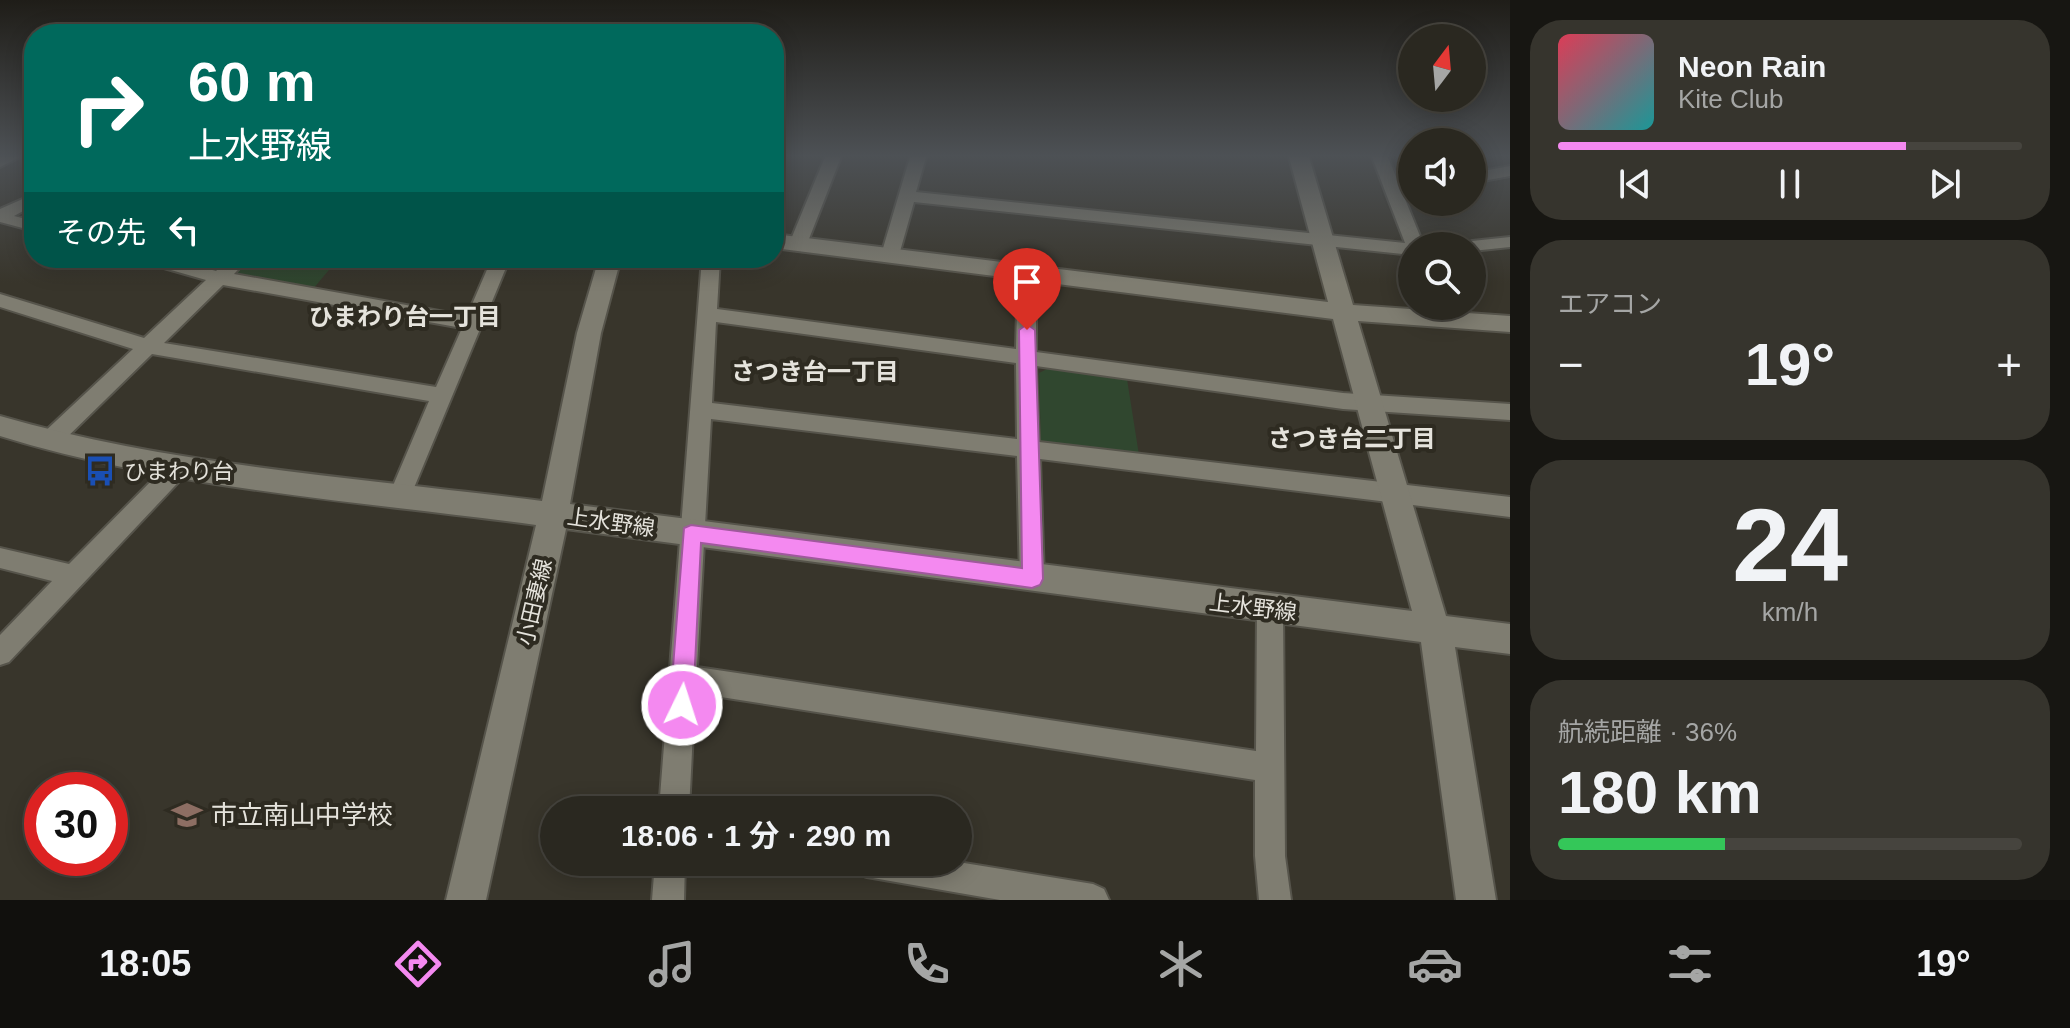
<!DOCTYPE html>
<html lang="ja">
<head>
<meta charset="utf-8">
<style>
	:root { --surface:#2a2820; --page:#36342d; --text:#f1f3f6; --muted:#a5a6a5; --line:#46443e; --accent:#f489f0 }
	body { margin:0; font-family:Arial,"Noto Sans JP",sans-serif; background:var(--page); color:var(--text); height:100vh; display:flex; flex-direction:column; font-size:30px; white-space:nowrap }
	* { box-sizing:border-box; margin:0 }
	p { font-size:26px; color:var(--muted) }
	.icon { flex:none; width:44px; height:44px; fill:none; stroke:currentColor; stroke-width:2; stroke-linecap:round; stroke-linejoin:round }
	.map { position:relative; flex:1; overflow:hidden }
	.panel { display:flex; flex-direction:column; gap:20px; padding:20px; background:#171612; width:560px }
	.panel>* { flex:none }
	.hud { position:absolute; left:24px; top:24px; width:760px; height:244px; border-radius:32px; box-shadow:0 4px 20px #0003,0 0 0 2px var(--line); background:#00695c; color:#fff; overflow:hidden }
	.needle { width:52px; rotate:16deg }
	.buttons { position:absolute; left:1398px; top:24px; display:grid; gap:16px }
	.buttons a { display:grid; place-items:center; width:88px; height:88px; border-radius:50%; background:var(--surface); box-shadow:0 4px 20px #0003,0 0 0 2px var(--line); font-size:40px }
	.speed { position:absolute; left:24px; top:772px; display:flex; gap:16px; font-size:40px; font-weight:700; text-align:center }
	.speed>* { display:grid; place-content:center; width:104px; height:104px; border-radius:50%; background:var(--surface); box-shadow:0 4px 20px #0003,0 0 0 2px var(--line); line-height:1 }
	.speed .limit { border:12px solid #d22; background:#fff; color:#111 }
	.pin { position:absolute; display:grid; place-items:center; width:68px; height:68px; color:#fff; margin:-82px -34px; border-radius:50% 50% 50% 0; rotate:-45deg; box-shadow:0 0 8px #0007 }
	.pin .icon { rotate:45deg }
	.me { position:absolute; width:88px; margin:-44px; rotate:4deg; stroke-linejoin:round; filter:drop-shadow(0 0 6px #0008) }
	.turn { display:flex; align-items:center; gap:28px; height:168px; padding:0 32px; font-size:36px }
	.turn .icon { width:104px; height:104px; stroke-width:2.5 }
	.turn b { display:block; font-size:56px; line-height:68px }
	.then { display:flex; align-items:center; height:76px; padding:0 32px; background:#0003; gap:16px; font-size:30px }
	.big { font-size:60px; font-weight:700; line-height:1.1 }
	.panel .card { flex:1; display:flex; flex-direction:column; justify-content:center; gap:12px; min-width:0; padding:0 28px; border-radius:32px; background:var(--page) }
	.panel .dial { align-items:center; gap:0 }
	.dial b { font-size:104px; line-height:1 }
	.song { display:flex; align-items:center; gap:24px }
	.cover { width:96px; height:96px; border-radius:12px; background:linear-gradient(135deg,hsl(350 70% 55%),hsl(180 70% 35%)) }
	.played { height:8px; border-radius:4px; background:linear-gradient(90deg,var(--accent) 75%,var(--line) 75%) }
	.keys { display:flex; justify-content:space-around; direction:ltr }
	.heat { display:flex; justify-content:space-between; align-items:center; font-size:44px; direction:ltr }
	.charge { height:12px; border-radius:6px; background:linear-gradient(90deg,#34c759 36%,var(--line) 0) }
	.trip { position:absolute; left:540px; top:796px; width:432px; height:80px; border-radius:40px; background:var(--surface); box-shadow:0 4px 20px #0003,0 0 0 2px var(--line); font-weight:700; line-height:80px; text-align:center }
	.dock { display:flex; height:128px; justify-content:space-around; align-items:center; background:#11100d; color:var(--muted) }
	.dock .icon { width:56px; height:56px }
	.dock .active { color:var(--accent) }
	.dock b { font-size:36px; color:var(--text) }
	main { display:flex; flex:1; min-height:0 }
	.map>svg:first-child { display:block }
</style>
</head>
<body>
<main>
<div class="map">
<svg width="1510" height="900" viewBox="0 0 1510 900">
	<rect width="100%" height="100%" fill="#38352b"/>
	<path fill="#30472f" d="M 247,258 L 339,258 L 313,289 L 231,274 Z
		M 1047,369 L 1127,379 L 1139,455 L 1041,444 L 1039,373 Z"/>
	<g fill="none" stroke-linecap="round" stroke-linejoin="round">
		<g stroke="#56544b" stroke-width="4">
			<path id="minor" d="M 0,157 L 20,157 L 0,167 Z
				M 825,157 L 841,157 L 807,244 L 804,248 L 792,248 L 789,244 Z
				M 910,157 L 926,157 L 916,192 L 1405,243 L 1372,157 L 1388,157 L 1424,246 L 1412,246 L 1412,255 L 914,202 L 899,255 L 890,261 L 881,255 Z
				M 1510,166 L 1510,176 L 1472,183 L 1472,173 Z
				M 34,194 L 34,205 L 14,216 L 34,221 L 34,231 L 0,222 L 0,209 Z
				M 1510,237 L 1510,247 L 1472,251 L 1472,246 L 1463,246 L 1472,241 Z
				M 140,258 L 170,258 L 216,271 L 229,258 L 249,258 L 234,274 L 467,316 L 492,258 L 510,258 L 484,321 L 486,324 L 480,329 L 411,495 L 408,502 L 392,502 L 389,495 L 429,401 L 152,354 L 57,447 L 41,447 L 38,441 L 41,435 L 133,349 L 0,307 L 0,294 L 144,338 L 206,280 L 143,262 ZM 223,285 L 462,328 L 436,387 L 164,343 Z
				M 702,258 L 720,258 L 717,309 L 1016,349 L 1018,272 L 1027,266 L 1036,272 L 1036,352 L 1343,393 L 1510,404 L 1510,420 L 1343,409 L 1036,366 L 1039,442 L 1510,497 L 1510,517 L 1040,459 L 1044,579 L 1041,587 L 1032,590 L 1023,587 L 1020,579 L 1017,456 L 711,419 L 697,667 L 1256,751 L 1257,609 L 1261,601 L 1270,598 L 1279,601 L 1283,609 L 1285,856 L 1291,900 L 1259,900 L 1255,856 L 1255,780 L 695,693 L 689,810 L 659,810 ZM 716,322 L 1016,363 L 1017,439 L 712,403 Z
				M 180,457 L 188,460 L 191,466 L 188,472 L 9,662 L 0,665 L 0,635 L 52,581 L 0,568 L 0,548 L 69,564 L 172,460 Z
				M 655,862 L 685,862 L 684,900 L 652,900 Z
				M 852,862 L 958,862 L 1093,884 L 1104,889 L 1109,900 L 1000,900 L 867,877 L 856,873 Z"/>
		</g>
		<g stroke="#56544b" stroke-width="4">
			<path id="tertiary" d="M 1289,157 L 1309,157 L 1353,305 L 1510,316 L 1510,332 L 1358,321 L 1446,616 L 1510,624 L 1510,654 L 1455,647 L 1496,900 L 1456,900 L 1421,642 L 566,529 L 486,900 L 446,900 L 536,525 C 359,501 171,489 0,436 L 0,416 C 171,466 364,478 542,501 L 577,333 L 599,258 L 621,258 L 601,333 L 570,504 L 1412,611 L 1333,319 L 774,248 L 774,234 L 1328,302 Z"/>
		</g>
		<use href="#minor" fill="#7f7d71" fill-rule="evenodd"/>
		<use href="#tertiary" fill="#7f7d71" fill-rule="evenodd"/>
	</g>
	<linearGradient id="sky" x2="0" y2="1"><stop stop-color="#1f1d18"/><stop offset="0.55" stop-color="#4d5155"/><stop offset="1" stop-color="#4d5155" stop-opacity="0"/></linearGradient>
	<rect width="1510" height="283" fill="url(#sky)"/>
	<path fill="#f489f0" stroke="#9f599c" stroke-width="2" d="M 1027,324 L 1035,330 L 1043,579 L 1040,585 L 1032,588 L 701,543 L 693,705 L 690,712 L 682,716 L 674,712 L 670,705 L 684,528 L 691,525 L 1022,568 L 1019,330 Z"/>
	<defs>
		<g id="bus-bare" transform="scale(2.4)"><path d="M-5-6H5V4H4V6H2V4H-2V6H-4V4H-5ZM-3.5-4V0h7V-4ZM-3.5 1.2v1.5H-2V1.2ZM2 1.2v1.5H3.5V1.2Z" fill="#1a4fb4" stroke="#2e2b21" stroke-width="2.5" paint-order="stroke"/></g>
		<g id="school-bare" transform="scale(2.4)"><path d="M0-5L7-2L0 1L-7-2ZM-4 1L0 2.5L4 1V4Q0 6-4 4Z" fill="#8d6e63" stroke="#2e2b21" stroke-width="2.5" paint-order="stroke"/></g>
	</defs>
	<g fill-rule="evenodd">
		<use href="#bus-bare" x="100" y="471"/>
		<use href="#school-bare" x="187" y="815"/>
	</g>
	<g text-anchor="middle" stroke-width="8" stroke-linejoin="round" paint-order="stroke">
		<g font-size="22" fill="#e5e3dc" stroke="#2e2b21" text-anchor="start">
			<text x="124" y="479">ひまわり台</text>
		</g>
		<g font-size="22" fill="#e5e3dc" stroke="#2e2b21">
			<text transform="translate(611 522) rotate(8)" y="8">上水野線</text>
			<text transform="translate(534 602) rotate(-77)" y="8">小田妻線</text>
			<text transform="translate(1253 607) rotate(7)" y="8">上水野線</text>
		</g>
		<g font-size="24" font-weight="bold" fill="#e5e3dc" stroke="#2e2b21">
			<text x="405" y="325">ひまわり台一丁目</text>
			<text x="815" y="380">さつき台一丁目</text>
			<text x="1352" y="447">さつき台二丁目</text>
		</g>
		<g font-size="26" fill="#e5e3dc" stroke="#2e2b21" text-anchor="start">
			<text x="211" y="824">市立南山中学校</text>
		</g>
	</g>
</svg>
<div class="buttons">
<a><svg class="needle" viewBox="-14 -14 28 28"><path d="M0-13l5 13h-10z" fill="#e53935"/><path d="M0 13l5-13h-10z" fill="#a5a6a5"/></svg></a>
<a><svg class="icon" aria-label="sound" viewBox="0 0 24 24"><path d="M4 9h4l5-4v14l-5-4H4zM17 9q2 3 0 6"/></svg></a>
<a><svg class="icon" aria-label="search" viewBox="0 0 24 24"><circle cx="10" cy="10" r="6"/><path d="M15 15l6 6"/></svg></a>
</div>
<div class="speed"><div class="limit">30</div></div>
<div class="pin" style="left:1027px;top:330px;background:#d93025"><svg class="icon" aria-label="arrive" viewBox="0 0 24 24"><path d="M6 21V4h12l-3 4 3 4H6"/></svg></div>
<svg class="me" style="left:682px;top:705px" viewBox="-20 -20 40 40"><circle r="17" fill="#f489f0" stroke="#fff" stroke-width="3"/><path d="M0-11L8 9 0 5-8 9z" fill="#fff"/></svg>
<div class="trip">18:06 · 1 分 · 290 m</div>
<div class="hud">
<div class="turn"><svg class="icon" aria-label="right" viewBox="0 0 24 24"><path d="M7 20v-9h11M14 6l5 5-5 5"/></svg><div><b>60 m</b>上水野線</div></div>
<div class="then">その先<svg class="icon" aria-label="left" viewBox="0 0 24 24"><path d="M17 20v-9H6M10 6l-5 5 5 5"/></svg></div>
</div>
</div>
<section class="panel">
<div class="card">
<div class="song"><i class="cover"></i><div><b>Neon Rain</b><p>Kite Club</p></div></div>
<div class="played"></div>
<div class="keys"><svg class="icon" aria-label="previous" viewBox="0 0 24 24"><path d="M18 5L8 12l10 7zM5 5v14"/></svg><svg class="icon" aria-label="pause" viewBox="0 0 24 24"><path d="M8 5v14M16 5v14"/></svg><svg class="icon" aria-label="next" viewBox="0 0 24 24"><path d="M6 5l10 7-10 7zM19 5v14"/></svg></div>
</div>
<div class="card"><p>エアコン</p>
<div class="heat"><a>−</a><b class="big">19°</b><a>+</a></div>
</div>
<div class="card dial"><b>24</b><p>km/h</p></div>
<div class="card"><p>航続距離 · 36%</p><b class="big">180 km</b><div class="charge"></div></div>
</section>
</main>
<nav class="dock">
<b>18:05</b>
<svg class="icon active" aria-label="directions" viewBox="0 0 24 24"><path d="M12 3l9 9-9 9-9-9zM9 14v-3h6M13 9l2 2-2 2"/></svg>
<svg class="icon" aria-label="music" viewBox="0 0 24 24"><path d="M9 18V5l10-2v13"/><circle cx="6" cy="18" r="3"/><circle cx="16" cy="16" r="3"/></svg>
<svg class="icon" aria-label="phone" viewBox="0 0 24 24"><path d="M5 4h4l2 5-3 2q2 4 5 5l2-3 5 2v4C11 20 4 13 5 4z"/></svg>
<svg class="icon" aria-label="climate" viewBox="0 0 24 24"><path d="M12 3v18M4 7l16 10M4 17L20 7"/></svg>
<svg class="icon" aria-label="car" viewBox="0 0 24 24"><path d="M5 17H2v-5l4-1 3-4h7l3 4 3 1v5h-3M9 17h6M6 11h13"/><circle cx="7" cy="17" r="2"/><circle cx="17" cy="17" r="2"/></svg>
<svg class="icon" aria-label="filters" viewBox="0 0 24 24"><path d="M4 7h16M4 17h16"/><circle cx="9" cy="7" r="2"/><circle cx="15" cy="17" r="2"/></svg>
<b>19°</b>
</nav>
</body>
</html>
